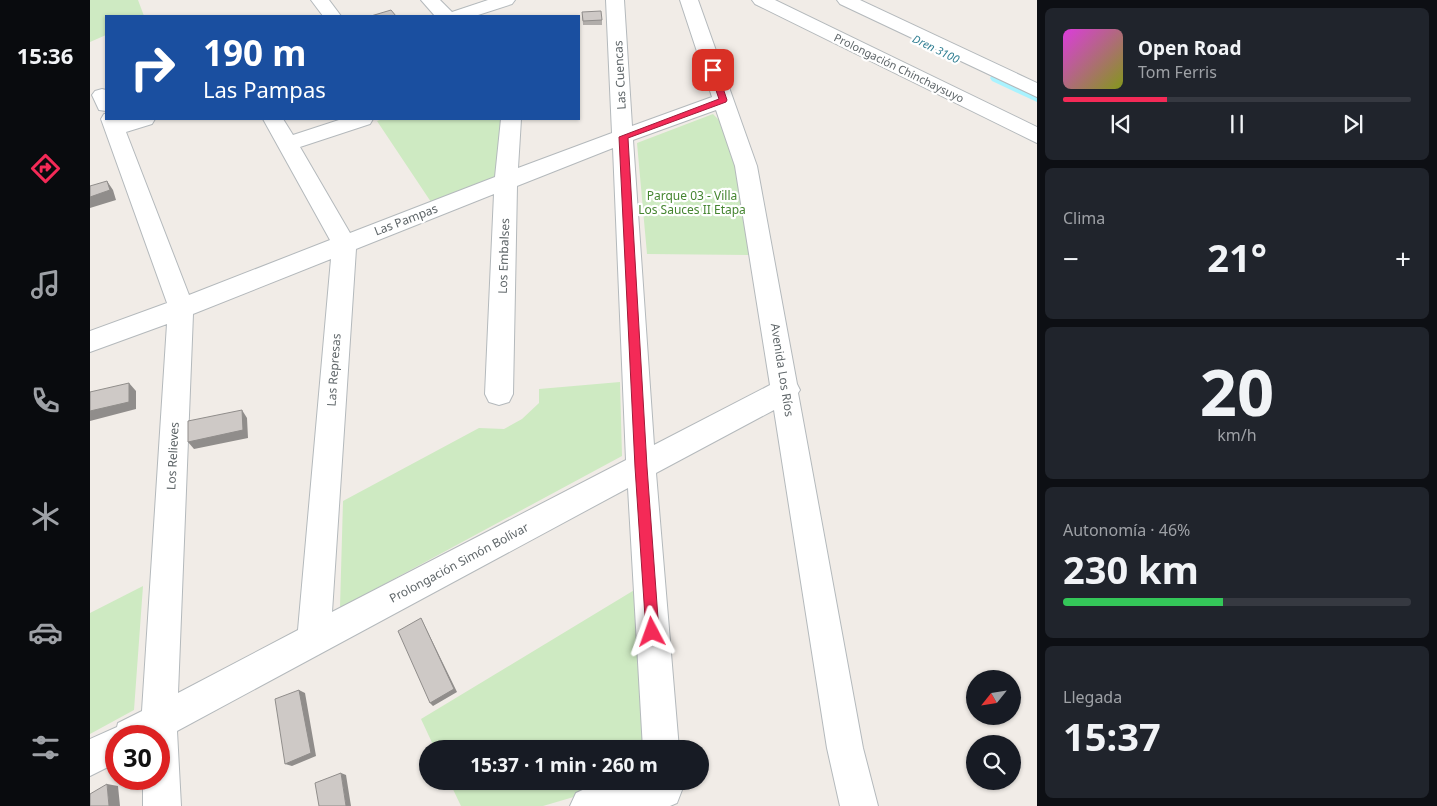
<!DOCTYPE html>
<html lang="es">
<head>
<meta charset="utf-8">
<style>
	:root { --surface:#171b24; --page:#20242c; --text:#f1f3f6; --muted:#9ea1a6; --line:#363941; --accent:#f42a57 }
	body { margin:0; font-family:"Noto Sans",sans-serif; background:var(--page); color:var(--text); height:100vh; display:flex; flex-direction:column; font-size:19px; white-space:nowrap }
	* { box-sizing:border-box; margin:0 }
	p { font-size:16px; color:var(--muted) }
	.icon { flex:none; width:28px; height:28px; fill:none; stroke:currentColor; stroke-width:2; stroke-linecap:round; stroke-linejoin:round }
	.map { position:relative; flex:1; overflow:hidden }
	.drawer { display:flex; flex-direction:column; gap:8px; padding:8px; background:#0d0f14; width:400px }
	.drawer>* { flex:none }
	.top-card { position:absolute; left:15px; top:15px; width:475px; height:105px; border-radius:0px; box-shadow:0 1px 4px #0004; background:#1a4fa0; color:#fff; overflow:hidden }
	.needle { width:32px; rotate:240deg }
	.controls { position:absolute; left:876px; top:670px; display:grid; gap:10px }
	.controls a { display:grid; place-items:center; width:55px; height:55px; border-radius:50%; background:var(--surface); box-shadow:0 1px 4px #0004; font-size:25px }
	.speed { position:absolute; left:15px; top:725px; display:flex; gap:10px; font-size:25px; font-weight:700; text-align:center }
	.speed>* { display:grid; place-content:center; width:65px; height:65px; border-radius:50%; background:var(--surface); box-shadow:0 1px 4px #0004; line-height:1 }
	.speed .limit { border:8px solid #d22; background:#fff; color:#111 }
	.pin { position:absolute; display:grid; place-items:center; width:42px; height:42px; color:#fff; margin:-21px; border-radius:10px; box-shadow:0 2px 8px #0006 }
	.me { position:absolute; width:55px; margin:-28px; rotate:356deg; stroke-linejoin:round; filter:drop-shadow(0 0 4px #0008) }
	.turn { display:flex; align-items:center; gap:18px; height:105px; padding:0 15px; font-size:22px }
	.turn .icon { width:65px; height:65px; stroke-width:2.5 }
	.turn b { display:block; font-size:35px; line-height:42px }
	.big { font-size:38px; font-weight:700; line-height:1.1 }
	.drawer .widget { flex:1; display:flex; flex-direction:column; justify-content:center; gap:8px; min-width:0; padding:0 18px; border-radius:8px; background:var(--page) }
	.drawer .dial { align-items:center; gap:0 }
	.dial b { font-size:65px; line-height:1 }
	.song { display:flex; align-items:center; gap:15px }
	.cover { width:60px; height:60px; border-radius:8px; background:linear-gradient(135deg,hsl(300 70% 55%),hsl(70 70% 35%)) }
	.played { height:5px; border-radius:2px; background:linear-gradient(90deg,var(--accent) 30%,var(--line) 30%) }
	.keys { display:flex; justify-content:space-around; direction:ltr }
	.heat { display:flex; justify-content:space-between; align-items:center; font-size:28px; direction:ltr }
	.charge { height:8px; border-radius:4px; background:linear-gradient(90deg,#34c759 46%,var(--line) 0) }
	.trip { position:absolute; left:329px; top:740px; width:290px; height:50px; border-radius:25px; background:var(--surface); box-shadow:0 1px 4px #0004; font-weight:700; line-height:50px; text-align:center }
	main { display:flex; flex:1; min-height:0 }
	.tabs { display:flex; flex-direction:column; width:90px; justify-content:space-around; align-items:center; background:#090b0e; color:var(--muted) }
	.tabs .icon { width:35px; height:35px }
	.tabs .active { color:var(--accent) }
	.tabs b { font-size:22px; color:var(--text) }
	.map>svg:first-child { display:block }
</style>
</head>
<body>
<main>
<nav class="tabs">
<b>15:36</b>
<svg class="icon active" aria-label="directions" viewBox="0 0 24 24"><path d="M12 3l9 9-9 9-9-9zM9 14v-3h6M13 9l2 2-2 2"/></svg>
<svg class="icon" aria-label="music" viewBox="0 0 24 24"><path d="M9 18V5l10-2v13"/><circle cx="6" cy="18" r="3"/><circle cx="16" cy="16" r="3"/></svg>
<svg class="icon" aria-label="phone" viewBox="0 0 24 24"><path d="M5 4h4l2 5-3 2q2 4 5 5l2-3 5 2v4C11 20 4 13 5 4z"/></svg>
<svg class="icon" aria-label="climate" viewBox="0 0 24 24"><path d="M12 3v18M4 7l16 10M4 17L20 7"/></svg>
<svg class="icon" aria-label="car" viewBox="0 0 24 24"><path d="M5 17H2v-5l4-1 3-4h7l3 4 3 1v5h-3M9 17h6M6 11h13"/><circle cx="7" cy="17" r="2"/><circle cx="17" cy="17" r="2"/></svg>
<svg class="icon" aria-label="filters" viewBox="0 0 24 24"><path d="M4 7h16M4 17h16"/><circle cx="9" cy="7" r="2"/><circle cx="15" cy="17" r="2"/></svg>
</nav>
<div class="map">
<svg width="947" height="806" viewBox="0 0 947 806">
	<rect width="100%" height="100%" fill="#f1ece7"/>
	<path fill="#ceeac2" d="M 0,0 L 48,0 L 54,16 L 16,16 L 16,35 L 0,42 Z
		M 623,114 L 632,123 L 647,174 L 660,255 L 557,254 L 547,143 Z
		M 293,119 L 415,119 L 408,176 L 341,202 L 287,121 Z
		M 530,382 L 532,456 L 250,608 L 253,501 L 389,428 L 414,429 L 432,419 L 449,403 L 449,389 Z
		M 53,586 L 44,710 L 0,734 L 0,613 Z
		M 546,589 L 553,749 L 345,749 L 331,719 Z
		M 359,781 L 538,781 L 453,806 L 371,806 Z"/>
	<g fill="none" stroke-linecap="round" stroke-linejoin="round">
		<path fill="#a9f3ff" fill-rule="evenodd" d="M 908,73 L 947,91 L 947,102 L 902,81 L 900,78 L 902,75 Z"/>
		<g stroke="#b4b9bc" stroke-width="2">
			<path id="minor" d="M 221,0 L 239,0 L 251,16 L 233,16 Z
				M 331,0 L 350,0 L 362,12 L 398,0 L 425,0 L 422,4 L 385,16 L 345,16 Z
				M 516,0 L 534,0 L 542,126 L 622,97 L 590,0 L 608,0 L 667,166 L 707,384 L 710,390 L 708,393 L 773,748 L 788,806 L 750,806 L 737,748 L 684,410 L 566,473 L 589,749 L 553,749 L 538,488 L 87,731 L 91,806 L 53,806 L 53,779 L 69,779 L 69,736 L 26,736 L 26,763 L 0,776 L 0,739 L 27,727 L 28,723 L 52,711 L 77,324 L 0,352 L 0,331 L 77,303 L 11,119 L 14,114 L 16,114 L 16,119 L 65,119 L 62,124 L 36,132 L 99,295 L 240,240 L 173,119 L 193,119 L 203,135 L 252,119 L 283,119 L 280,124 L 210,147 L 260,233 L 405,177 L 411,119 L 431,119 L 428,168 L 522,133 ZM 626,110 L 645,166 L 680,385 L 564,445 L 543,140 ZM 523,148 L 536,460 L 242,612 L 266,249 L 404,194 L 395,394 L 399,402 L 409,405 L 419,402 L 423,394 L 427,186 ZM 241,259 L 208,630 L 88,693 L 103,314 Z
				M 662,0 L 685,0 L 947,127 L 947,143 L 665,4 Z
				M 747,0 L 770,0 L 947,83 L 947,97 L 750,4 Z
				M 12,89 L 16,90 L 16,111 L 9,110 L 2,95 L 5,91 Z
				M 528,781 L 589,781 L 592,790 L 587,803 L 580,806 L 480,806 L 486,793 L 499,787 Z"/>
		</g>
		<use href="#minor" fill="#fff" fill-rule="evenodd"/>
	</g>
	<path fill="#b1adaa" d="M 492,12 L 512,20 L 512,25 L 493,25 Z"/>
	<path fill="#908d8b" d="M 17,181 L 23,190 L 26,200 L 0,208 L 0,197 Z
		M 39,383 L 46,391 L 46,409 L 0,421 L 0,411 Z
		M 152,410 L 157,418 L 158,438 L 104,449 L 98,442 Z
		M 331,618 L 367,692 L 343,706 L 340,703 Z
		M 209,690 L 215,693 L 226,756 L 202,766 L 195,764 Z
		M 251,773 L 256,775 L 261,806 L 256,806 Z
		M 17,784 L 28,786 L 30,806 L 19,806 Z"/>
	<path fill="#cec9c6" stroke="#908d8b" d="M 301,10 L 306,16 L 281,16 Z
		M 511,11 L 512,20 L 493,21 L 492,12 Z
		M 17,181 L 20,190 L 0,197 L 0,186 Z
		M 39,383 L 39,402 L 0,411 L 0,392 Z
		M 152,410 L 153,430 L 98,442 L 98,421 Z
		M 331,618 L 364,689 L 340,703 L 308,631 Z
		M 209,690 L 221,753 L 195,764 L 185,699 Z
		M 251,773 L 256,806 L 229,806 L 225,783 Z
		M 17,784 L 19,806 L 0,806 L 0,794 Z"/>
	<path fill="#f42a57" stroke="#9f1b39" d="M 623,67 L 627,70 L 637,100 L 636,102 L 538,138 L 557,467 L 569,632 L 567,637 L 562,639 L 558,637 L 556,632 L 545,467 L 529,137 L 629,99 L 619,70 Z"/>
	<g text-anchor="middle" stroke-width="4.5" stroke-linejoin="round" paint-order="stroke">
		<g font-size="11" font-style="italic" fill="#338094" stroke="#fff">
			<text transform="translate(846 49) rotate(26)" y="4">Dren 3100</text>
		</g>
		<g font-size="11" fill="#5e6568" stroke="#fff">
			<text transform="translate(809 68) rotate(26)" y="4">Prolongación Chinchaysuyo</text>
		</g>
		<g font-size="12" fill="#5e6568" stroke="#fff">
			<text transform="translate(530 75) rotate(-93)" y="4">Las Cuencas</text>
			<text transform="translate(316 220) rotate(-21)" y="4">Las Pampas</text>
			<text transform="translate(414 256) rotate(-88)" y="4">Los Embalses</text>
			<text transform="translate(244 370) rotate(-86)" y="4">Las Represas</text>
			<text transform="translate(692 370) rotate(81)" y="4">Avenida Los Ríos</text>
			<text transform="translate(83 456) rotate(-87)" y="4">Los Relieves</text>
			<text transform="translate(369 563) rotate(-28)" y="4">Prolongación Simón Bolívar</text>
		</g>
		<g font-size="12" fill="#458530" stroke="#fff">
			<text x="602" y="200">Parque 03 - Villa<tspan x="602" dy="14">Los Sauces II Etapa</tspan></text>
		</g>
	</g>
</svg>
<div class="controls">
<a><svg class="needle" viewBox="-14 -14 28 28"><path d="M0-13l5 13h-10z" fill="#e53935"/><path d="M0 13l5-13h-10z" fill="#9ea1a6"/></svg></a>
<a><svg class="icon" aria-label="search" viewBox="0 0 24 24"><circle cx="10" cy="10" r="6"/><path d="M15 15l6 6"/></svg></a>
</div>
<div class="speed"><div class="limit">30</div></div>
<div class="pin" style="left:623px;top:70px;background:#d93025"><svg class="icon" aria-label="arrive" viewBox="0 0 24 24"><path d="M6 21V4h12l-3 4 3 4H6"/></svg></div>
<svg class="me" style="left:562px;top:632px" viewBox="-20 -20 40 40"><path d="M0-17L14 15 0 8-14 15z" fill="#f42a57" stroke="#fff" stroke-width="4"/></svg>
<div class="trip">15:37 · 1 min · 260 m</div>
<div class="top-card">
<div class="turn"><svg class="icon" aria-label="right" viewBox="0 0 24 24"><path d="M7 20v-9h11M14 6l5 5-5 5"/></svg><div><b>190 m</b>Las Pampas</div></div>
</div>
</div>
<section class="drawer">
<div class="widget">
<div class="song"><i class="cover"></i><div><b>Open Road</b><p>Tom Ferris</p></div></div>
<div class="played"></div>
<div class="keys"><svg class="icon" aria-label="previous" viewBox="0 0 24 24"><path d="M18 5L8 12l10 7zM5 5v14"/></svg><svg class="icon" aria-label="pause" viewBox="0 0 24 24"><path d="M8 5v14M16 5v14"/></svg><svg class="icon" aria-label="next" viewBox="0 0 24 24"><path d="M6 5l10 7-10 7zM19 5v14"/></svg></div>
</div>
<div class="widget"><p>Clima</p>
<div class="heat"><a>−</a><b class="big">21°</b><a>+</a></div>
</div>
<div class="widget dial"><b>20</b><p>km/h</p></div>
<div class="widget"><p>Autonomía · 46%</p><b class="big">230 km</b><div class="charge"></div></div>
<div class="widget"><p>Llegada</p><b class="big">15:37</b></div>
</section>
</main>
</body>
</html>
